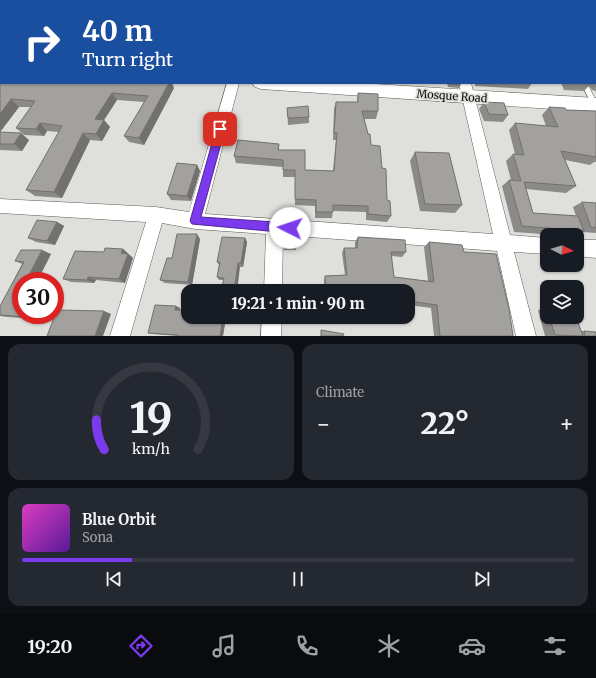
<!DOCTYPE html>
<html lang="en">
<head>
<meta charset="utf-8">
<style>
	:root { --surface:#171b24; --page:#242831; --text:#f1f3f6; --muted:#9ea1a6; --line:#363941; --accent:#7c3aed }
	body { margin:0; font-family:Merriweather,serif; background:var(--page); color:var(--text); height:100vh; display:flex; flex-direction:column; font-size:15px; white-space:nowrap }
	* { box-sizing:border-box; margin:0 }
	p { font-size:13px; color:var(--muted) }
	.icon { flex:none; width:22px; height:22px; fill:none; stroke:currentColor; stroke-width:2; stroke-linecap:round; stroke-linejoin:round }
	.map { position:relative; height:336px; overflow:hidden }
	.side { display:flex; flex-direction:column; gap:8px; padding:8px; background:#0d0f14; flex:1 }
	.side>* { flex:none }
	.hud { position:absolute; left:0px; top:0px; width:596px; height:84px; box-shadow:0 1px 3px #0004; background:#1a4fa0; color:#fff; overflow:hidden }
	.needle { width:26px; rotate:95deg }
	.controls { position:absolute; left:540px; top:228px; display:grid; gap:8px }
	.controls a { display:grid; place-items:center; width:44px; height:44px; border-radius:8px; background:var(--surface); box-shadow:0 1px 3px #0004; font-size:20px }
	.speed { position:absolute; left:12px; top:272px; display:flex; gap:8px; font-size:20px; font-weight:700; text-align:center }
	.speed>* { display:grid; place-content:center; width:52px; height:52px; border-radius:50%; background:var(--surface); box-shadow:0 1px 3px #0004; line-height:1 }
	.speed .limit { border:6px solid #d22; background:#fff; color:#111 }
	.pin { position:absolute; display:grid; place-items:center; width:34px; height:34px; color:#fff; margin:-17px; border-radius:8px; box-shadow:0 2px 6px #0006 }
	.me { position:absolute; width:44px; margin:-22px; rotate:274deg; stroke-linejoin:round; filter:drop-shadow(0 0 3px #0008) }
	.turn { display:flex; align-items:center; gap:14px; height:84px; padding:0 16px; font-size:18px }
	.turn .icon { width:52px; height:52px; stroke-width:2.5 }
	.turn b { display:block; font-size:28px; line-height:34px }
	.big { font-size:30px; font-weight:800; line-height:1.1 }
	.side .tile { flex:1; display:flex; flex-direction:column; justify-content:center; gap:6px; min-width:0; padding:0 14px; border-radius:12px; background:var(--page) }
	.side .dial { align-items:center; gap:0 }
	.dial svg { height:104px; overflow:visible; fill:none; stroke:var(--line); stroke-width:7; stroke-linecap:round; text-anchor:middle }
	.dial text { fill:var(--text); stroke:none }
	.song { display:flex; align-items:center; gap:12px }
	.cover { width:48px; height:48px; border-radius:6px; background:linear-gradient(135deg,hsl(310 70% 55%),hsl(270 70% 35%)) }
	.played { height:4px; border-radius:2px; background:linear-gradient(90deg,var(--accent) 20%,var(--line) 20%) }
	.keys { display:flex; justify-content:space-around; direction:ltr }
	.heat { display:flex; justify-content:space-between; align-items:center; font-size:22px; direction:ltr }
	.side .tiles { flex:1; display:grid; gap:8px; grid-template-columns:1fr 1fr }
	.tile:last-child { grid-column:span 2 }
	.trip { position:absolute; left:181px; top:284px; width:234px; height:40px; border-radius:12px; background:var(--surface); box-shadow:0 1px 3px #0004; font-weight:800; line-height:40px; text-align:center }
	.menu { display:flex; height:64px; justify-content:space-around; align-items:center; background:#090b0e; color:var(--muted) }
	.menu .icon { width:28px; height:28px }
	.menu .on { color:var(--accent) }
	.menu b { font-size:18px; color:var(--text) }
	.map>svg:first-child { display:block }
</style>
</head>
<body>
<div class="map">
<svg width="596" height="336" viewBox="0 0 596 336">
	<rect width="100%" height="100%" fill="#dfdfdb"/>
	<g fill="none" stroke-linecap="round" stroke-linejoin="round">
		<g stroke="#5c5c59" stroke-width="1">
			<path id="lane" d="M 581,83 L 587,83 L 596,101 L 596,107 L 593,107 Z"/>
		</g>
		<g stroke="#5c5c59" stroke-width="1">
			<path id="street" d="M 445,0 L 455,0 L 455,1 L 445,1 Z
				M 227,83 L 239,83 L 205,214 L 493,234 L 459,83 L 471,83 L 510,235 L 547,238 L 547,254 L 514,252 L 536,336 L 516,336 L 497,251 L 283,235 L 282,291 L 264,291 L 266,234 L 195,229 L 162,223 L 130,336 L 110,336 L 146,222 L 0,213 L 0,199 L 156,207 L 189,212 Z
				M 577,240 L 596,240 L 596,258 L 577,256 Z
				M 262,317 L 282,317 L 281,336 L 261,336 Z"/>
		</g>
		<g stroke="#5c5c59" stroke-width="1">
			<path id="secondary" d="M 0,60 L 1,60 L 1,72 L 0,72 Z
				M 252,83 L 359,83 L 596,98 L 596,112 L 261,89 L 255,87 Z"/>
		</g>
		<use href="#lane" fill="#fff" fill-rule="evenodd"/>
		<use href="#street" fill="#fff" fill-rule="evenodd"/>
		<use href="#secondary" fill="#fff" fill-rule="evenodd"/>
	</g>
	<path fill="#8c8a88" d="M 188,0 L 271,0 L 271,1 L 188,1 Z
		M 297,0 L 387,0 L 387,1 L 297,1 Z
		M 595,27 L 596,29 L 596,91 L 592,90 L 589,86 L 584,91 L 564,90 L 561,83 L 595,83 Z
		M 1,28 L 1,56 L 0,56 L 0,29 Z
		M 0,77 L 174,88 L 144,145 L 129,142 L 124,136 L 144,102 L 117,100 L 104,120 L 110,127 L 102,141 L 90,140 L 62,198 L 35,196 L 26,190 L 59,132 L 47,131 L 44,136 L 24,135 L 16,128 L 31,107 L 19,107 L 0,132 L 29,140 L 22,151 L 0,150 Z
		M 447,83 L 460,83 L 461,84 L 459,88 L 448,87 Z
		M 475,83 L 532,83 L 528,89 L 475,86 Z
		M 358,93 L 378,111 L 376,119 L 364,119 L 371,145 L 382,168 L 387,200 L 391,216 L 387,222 L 366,220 L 366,212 L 333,211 L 332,218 L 315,218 L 315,206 L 295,205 L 295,177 L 283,177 L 283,167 L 236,163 L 234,156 L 279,144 L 279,150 L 305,170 L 333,171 L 336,140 L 333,140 L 334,109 L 336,102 L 357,102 Z
		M 484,102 L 508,115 L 503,122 L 484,121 L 479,109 Z
		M 549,107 L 566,110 L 596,111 L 596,162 L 594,162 L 590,165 L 565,160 L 576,186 L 566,193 L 526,189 L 533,213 L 576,216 L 573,207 L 582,202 L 596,203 L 596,233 L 582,232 L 576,235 L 557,235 L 514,232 L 502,186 L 509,180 L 511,180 L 506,161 L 513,154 L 515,154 L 509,130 L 515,123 L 546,126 L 542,115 Z
		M 287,108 L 309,117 L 309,123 L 288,125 Z
		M 415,152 L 462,205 L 455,213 L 420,211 L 410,161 Z
		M 197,165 L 200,171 L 191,201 L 171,200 L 167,194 Z
		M 57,222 L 64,226 L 55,245 L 36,242 L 28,238 Z
		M 297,235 L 296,250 L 284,250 L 284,248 Z
		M 358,237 L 406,252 L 402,257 L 391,256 L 394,277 L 428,281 L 424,247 L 429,242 L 464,252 L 513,336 L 434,336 L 431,308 L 408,305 L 408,291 L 324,291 L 324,280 L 325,276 L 345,275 L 342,253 L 344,248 L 355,248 L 355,242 Z
		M 245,238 L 247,242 L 243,267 L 240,267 L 223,280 L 219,280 L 217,277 L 219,265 L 217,262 Z
		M 200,239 L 192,285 L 165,283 L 160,280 Z
		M 123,249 L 133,258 L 125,283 L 96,280 L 94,283 L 71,282 L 63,279 L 104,252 Z
		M 51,254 L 39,278 L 44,279 L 50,281 L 21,281 L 21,315 L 38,315 L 36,319 L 7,317 L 0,316 L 0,306 L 22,264 L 15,261 Z
		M 180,308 L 180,310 L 188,317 L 226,317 L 223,336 L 178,336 L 153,334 L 148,333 Z
		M 547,308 L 547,317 L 576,317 L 581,331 L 584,331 L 596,336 L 545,336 L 538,310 Z"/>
	<path fill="#72716f" d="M 169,83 L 172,83 L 174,88 L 144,145 L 139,138 Z
		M 112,93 L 117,100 L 104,120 L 110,127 L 102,141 L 96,134 L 95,119 Z
		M 11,99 L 19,107 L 0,132 L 0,114 Z
		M 40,123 L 47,131 L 44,136 L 36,129 Z
		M 21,133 L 29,140 L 22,151 L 14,144 Z
		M 83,133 L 90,140 L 62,198 L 54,192 Z
		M 197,165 L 200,171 L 191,201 L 187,196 Z
		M 57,222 L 64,226 L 55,245 L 47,241 Z
		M 197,234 L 200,239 L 192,285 L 188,282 Z
		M 245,238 L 247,242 L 243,267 L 241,263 Z
		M 123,249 L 133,258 L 125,283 L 119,279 L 121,253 Z
		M 42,250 L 51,254 L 37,281 L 28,277 Z
		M 238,263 L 240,267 L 237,291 L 234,291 Z
		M 88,277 L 96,280 L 94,283 L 87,280 Z
		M 44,279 L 50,281 L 43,281 Z
		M 176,306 L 180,308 L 179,312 L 175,310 Z
		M 104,311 L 111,314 L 103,336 L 95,336 Z
		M 27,315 L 38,315 L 36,319 L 26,317 Z
		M 223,317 L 226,317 L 223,336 L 220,336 Z"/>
	<path fill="#a3a19e" stroke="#72716f" d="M 62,0 L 119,0 L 118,1 L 61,1 Z
		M 190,0 L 268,0 L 267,1 L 194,1 L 194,0 Z
		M 318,0 L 387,0 L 387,1 L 335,1 Z
		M 402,0 L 442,0 L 442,1 L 402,1 Z
		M 455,0 L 568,0 L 568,1 L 455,1 Z
		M 595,27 L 596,29 L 596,76 L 595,75 Z
		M 1,28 L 1,48 L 0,48 L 0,29 Z
		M 1,76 L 1,83 L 169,83 L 139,138 L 124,136 L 148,96 L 112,93 L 95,119 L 104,120 L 96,134 L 83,133 L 54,192 L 26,190 L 62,126 L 40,123 L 36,129 L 16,128 L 35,101 L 11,99 L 0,114 L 0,77 Z
		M 450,83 L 460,83 L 461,84 L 450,84 Z
		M 578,83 L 591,83 L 591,84 Z
		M 358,93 L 378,94 L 378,111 L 362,111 L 368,134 L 370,134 L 371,145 L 380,146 L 382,168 L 386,169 L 387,200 L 390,201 L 391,216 L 368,214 L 368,206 L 333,205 L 333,212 L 316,212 L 316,200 L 295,199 L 295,170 L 283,170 L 283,160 L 234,156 L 238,140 L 279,144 L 278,150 L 305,150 L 305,170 L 334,171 L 337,133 L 334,133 L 336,102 L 358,102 Z
		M 484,102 L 504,103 L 508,115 L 489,114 Z
		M 308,106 L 309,117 L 288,118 L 287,108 Z
		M 549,107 L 565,108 L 566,110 L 596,111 L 596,157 L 561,151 L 576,186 L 524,182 L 533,213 L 578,216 L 584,231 L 522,226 L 509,180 L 521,181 L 513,154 L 524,155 L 515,123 L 558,127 Z
		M 0,132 L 21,133 L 14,144 L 0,144 Z
		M 415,152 L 449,153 L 462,205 L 425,204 Z
		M 177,163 L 197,165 L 187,196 L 167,194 Z
		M 582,202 L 596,203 L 596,228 L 591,227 Z
		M 37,220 L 57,222 L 47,241 L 28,238 Z
		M 177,234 L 197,234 L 188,282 L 160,280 L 167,258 L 172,258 Z
		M 284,234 L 297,235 L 296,248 L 284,248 Z
		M 222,237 L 245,238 L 241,263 L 238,263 L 234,291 L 221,291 L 224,278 L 217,277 L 220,262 L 217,262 Z
		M 358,237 L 405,240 L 406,252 L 391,252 L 394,277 L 434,282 L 429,242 L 462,245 L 464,252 L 496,254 L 509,309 L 513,336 L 440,336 L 437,305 L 408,301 L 408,291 L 358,289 L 358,291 L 326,291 L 325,276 L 347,275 L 344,248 L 357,248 Z
		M 105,248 L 123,249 L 121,253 L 128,254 L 119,279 L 88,277 L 87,280 L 63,279 L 75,251 L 104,252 Z
		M 21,250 L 42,250 L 28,277 L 44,279 L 43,281 L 21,281 L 21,315 L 27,315 L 26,317 L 0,315 L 0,306 L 24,262 L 15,261 Z
		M 155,305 L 176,306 L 175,310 L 188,310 L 188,317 L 223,317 L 220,336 L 178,336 L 178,335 L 148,333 Z
		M 57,310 L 104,311 L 95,336 L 47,336 Z
		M 549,317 L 576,317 L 583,336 L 555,335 Z
		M 321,330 L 344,334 L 343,336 L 321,336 Z
		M 584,331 L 596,332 L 596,336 L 585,336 Z"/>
	<path fill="#7c3aed" stroke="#51269a" d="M 220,126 L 225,129 L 201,217 L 290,223 L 294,225 L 295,228 L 294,231 L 290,233 L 192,224 L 190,221 L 216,129 Z"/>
	<g text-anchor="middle" stroke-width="3.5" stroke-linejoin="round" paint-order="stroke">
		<g font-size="11" fill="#0d0d0b" stroke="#dfdfdb">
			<text transform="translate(452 96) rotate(4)" y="4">Mosque Road</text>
		</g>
	</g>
</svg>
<div class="controls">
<a><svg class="needle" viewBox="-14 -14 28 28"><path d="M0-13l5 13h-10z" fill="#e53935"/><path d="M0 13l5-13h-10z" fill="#9ea1a6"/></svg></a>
<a><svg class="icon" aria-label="layers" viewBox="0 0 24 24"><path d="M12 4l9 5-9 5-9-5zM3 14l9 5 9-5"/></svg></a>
</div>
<div class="speed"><div class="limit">30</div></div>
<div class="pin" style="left:220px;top:129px;background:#d93025"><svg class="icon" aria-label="arrive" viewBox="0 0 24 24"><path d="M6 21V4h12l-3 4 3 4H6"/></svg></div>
<svg class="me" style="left:290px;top:228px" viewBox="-20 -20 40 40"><circle r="19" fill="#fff"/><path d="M0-13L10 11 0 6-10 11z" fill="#7c3aed"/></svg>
<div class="trip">19:21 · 1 min · 90 m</div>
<div class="hud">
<div class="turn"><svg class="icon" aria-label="right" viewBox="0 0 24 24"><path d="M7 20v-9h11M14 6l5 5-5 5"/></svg><div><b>40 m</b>Turn right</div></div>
</div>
</div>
<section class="side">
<div class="tiles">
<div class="tile dial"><svg viewBox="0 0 100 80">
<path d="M14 69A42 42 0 1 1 86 69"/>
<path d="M14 69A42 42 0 0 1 8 46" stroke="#7c3aed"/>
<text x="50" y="56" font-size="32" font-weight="700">19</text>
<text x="50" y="72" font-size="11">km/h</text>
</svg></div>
<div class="tile"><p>Climate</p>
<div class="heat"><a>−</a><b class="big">22°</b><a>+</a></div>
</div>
<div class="tile">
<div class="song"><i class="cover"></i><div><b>Blue Orbit</b><p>Sona</p></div></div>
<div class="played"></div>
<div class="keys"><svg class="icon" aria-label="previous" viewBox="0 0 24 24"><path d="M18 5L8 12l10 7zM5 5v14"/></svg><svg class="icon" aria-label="pause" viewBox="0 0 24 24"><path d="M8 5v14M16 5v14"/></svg><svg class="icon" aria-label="next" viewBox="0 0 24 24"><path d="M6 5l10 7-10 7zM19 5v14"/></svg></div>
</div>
</div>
</section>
<nav class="menu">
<b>19:20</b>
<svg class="icon on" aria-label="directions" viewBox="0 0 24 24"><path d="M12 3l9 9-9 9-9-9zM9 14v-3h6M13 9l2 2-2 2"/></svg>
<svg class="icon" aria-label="music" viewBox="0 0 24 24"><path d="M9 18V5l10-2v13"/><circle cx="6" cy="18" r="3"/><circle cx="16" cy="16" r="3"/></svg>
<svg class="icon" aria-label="phone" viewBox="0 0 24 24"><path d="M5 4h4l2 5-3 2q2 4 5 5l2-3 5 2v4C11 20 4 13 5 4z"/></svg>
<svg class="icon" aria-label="climate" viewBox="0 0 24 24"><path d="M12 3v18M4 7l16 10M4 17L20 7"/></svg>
<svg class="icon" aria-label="car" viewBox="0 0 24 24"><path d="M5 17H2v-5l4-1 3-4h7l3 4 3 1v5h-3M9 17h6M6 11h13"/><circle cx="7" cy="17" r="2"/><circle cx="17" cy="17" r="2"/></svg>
<svg class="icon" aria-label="filters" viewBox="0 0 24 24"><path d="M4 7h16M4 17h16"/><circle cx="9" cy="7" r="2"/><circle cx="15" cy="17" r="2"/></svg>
</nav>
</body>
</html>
